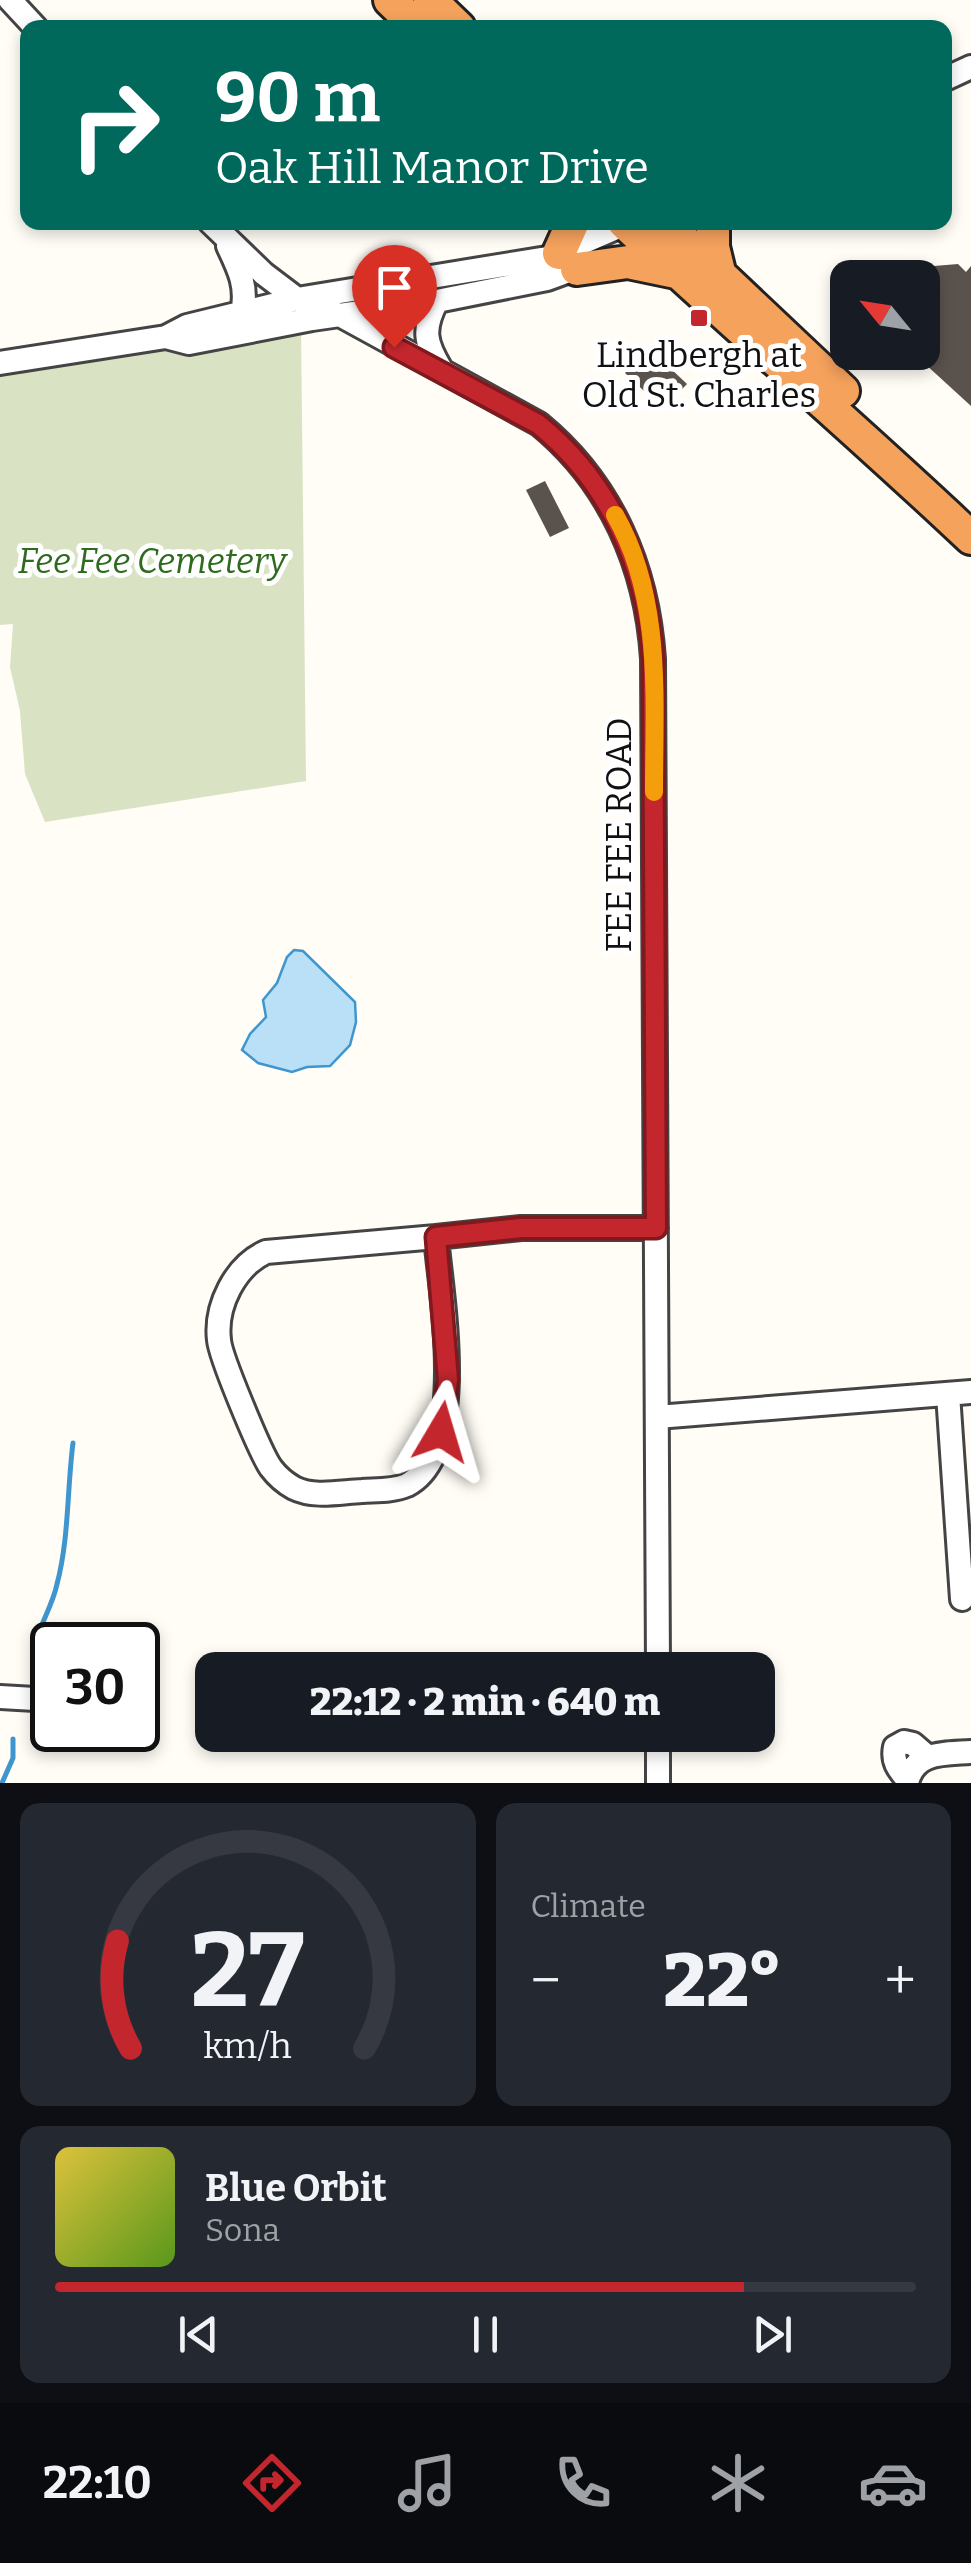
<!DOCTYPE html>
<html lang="en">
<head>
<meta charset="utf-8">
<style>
	:root { --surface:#171b24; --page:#242831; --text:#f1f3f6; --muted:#9ea1a6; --line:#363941; --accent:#c4262e }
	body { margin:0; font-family:Bitter,serif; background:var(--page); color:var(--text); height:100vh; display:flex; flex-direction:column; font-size:38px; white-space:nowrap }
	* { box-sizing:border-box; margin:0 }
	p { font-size:32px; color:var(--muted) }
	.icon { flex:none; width:55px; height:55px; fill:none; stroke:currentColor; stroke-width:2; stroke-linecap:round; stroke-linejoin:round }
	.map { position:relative; height:1783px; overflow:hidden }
	.drawer { display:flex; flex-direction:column; gap:20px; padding:20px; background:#0d0f14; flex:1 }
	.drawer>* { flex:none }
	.guide { position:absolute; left:20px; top:20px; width:932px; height:210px; border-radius:20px; box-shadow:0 5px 15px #0003; background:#00695c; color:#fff; overflow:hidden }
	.needle { width:65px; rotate:300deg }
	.fabs { position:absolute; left:830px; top:260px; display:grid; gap:20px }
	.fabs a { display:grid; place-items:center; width:110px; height:110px; border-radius:20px; background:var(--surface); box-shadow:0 5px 15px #0003; font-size:50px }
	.speed { position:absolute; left:30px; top:1622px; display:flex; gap:20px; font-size:50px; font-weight:700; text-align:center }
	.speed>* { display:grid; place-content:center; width:130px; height:130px; border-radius:50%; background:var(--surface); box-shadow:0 5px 15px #0003; line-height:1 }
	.speed .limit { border:5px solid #111; border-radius:15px; background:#fff; color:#111 }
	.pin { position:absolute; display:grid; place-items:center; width:85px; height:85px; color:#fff; margin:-102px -42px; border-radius:50% 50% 50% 0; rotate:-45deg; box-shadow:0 0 10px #0007 }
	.pin .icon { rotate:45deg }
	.me { position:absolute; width:110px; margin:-55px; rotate:7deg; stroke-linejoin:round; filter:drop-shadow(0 0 8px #0008) }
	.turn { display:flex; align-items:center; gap:35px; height:210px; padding:0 30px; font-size:45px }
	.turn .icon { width:130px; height:130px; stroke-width:2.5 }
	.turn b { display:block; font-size:70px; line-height:85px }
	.big { font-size:75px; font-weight:800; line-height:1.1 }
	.drawer .card { flex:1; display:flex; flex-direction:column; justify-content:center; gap:15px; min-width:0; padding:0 35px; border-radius:20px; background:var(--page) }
	.drawer .dial { align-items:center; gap:0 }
	.dial svg { height:260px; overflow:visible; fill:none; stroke:var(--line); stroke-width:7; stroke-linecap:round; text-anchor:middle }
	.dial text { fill:var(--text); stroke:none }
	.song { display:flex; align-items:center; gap:30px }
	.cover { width:120px; height:120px; border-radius:15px; background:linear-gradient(135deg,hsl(50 70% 55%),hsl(90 70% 35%)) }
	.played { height:10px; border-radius:5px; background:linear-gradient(90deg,var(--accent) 80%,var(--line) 80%) }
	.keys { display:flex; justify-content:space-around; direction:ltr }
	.heat { display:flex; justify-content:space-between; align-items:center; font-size:55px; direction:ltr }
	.drawer .tiles { flex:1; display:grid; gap:20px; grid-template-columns:1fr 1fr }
	.card:last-child { grid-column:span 2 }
	.trip { position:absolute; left:195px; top:1652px; width:580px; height:100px; border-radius:20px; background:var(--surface); box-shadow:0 5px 15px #0003; font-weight:800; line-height:100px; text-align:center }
	.dock { display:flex; height:160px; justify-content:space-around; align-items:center; background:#090b0e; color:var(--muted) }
	.dock .icon { width:70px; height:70px }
	.dock .on { color:var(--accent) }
	.dock b { font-size:45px; color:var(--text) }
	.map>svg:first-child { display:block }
</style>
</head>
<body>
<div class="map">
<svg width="971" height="1783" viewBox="0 0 971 1783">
	<rect width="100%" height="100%" fill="#fffdf5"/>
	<path fill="#d9e3c4" d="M 301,326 L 306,781 L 45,822 L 25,774 L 20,711 L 10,667 L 13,624 L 0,625 L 0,370 Z"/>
	<path fill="#b9e0f7" stroke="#3f96cf" stroke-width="2.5" d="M 294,950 L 303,951 L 355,1002 L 356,1022 L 350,1045 L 330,1066 L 307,1067 L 292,1072 L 258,1063 L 242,1050 L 250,1034 L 266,1017 L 263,1000 L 277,983 L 287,957 Z"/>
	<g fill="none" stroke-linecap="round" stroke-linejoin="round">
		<path stroke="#3f96cf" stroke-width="5" d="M 35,1643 C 41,1623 53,1604 57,1584 C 69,1539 67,1490 73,1443
			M 2,1783 L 13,1758 L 13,1739"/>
	</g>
	<path fill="#5a524d" d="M 958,264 L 966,272 L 971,266 L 971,406 L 912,352 L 922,352 L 922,278 L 890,278 L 900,266 L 913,272 L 922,267 Z
		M 649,348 L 687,384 L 663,409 L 625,373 Z
		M 545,481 L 569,528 L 550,537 L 526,490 Z"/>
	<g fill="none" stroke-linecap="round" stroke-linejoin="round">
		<g stroke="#444" stroke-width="28">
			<path id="minor" d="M 10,0 L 36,28
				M 945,79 L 971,67
				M 210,222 L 264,274 L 297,299 L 340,315 L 539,424 C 611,483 647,567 653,659 L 658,1670
				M 228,246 C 239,269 248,287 242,313
				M 437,301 C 422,329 425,343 441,369
				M 166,337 L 189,343 L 312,319 L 437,301 L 547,279 L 588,264
				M 0,363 L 166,337 L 187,326 L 297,299 L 547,258 L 630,222
				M 436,1237 C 441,1295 470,1452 407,1485 C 393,1491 376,1490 362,1491 C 340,1492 314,1498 294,1488 C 285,1483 277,1476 271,1468 C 261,1454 220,1356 219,1340 C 215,1306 235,1266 266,1252 Z
				M 436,1237 L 521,1228 L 656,1228
				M 948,1394 L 962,1599
				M 657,1417 L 971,1392
				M 0,1697 L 52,1700
				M 658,1735 L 658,1783
				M 907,1779 C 898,1769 892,1761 895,1747 L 904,1742 L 913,1744 L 928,1757
				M 907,1783 C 914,1751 944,1754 971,1752"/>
		</g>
		<g stroke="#222" stroke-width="38">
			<path id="highway" d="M 390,0 L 419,28
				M 430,0 L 459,28
				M 624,222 C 738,329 857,430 971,538
				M 664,222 L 843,391
				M 713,222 L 713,247 L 720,276
				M 559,253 L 573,222
				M 577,269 L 628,262 L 676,272"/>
		</g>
		<use href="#minor" stroke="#fff" stroke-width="22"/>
		<use href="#highway" stroke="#f5a25d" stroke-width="32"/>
	</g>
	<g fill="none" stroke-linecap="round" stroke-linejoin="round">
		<g stroke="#7f191e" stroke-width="25">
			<path id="route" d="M 394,347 L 538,424 C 611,483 647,567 653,659 L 656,1228 L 521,1228 L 436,1237 L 448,1380 L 441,1432"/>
		</g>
		<use href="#route" stroke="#c4262e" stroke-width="18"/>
		<path stroke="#f59e0b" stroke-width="18" d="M 615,515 C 663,599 654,699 654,792"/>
	</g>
	<rect fill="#c4262e" stroke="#fff" stroke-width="4" x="689" y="308" width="20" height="20" rx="5"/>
	<g text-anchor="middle" stroke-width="10" stroke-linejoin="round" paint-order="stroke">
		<g font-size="35" fill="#111" stroke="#fff">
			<text x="699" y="367">Lindbergh at<tspan x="699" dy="40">Old St. Charles</tspan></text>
		</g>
		<g font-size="35" font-style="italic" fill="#2f6b1f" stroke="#fff">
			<text x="152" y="573">Fee Fee Cemetery</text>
		</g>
		<g font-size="35" fill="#111" stroke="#fff">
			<text transform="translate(619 835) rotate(-90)" y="12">FEE FEE ROAD</text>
		</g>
	</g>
</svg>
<div class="fabs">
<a><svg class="needle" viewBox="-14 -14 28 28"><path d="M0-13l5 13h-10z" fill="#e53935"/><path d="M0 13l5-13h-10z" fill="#9ea1a6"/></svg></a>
</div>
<div class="speed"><div class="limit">30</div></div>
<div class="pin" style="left:394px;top:347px;background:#d93025"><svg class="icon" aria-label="arrive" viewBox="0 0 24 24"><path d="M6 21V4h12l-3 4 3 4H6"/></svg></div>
<svg class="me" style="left:441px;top:1432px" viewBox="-20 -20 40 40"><path d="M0-17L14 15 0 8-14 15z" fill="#c4262e" stroke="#fff" stroke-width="4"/></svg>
<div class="trip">22:12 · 2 min · 640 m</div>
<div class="guide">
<div class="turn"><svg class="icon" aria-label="right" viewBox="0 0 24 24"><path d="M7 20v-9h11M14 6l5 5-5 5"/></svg><div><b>90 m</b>Oak Hill Manor Drive</div></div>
</div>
</div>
<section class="drawer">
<div class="tiles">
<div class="card dial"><svg viewBox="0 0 100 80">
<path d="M14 69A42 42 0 1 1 86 69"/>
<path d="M14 69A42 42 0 0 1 10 36" stroke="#c4262e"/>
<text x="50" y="56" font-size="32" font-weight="700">27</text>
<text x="50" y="72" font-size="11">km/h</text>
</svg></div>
<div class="card"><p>Climate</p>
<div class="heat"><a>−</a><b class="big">22°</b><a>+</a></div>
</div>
<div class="card">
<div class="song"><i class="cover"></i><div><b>Blue Orbit</b><p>Sona</p></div></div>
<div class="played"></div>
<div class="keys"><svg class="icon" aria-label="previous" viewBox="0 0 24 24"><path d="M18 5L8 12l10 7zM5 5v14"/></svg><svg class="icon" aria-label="pause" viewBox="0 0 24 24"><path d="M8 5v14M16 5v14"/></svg><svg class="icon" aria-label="next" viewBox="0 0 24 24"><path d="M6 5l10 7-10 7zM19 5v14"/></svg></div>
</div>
</div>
</section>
<nav class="dock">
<b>22:10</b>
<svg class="icon on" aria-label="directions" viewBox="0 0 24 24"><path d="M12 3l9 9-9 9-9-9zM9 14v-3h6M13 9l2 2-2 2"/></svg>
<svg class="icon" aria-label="music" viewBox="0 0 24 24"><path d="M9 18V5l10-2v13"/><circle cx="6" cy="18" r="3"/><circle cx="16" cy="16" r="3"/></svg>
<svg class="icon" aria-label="phone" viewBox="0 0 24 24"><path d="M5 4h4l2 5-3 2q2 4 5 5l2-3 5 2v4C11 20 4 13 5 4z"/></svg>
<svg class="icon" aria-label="climate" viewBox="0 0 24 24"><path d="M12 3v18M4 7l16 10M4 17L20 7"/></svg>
<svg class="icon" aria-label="car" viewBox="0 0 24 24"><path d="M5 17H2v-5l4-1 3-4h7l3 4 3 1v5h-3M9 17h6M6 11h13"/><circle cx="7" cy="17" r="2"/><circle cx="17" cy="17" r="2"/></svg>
</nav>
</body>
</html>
